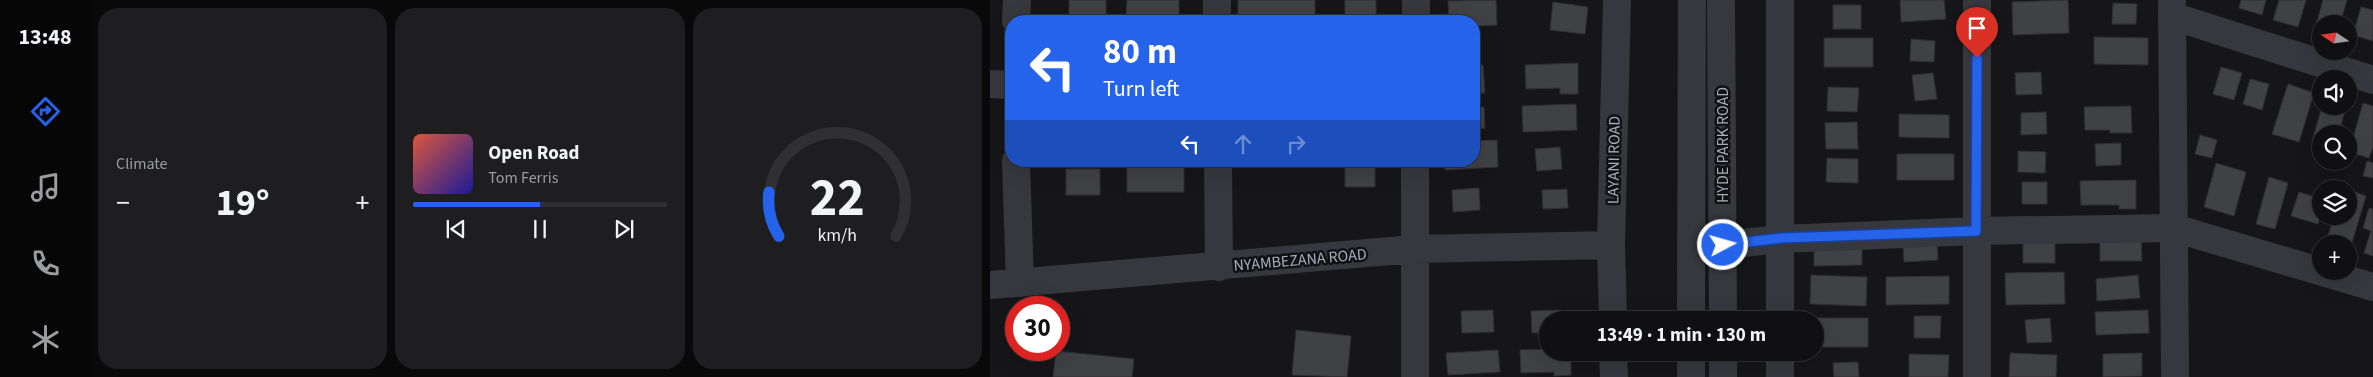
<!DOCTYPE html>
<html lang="en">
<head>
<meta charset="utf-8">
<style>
	:root { --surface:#101012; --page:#1e1e20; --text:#f1f3f6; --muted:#9c9d9f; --line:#303032; --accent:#2563eb }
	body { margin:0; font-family:"Source Sans 3",sans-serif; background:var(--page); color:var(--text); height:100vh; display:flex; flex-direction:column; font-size:19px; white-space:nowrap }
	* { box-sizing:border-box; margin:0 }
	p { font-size:16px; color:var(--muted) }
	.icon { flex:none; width:28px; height:28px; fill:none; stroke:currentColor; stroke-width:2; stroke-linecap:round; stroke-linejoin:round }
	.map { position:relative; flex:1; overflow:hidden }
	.drawer { display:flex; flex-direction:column; gap:8px; padding:8px; background:#09090a; width:900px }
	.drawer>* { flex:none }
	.guide { position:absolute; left:15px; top:15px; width:475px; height:152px; border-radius:20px; box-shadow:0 5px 20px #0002,0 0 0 1px var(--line); background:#2563eb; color:#fff; overflow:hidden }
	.needle { width:32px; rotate:283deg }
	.fabs { position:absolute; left:1322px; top:15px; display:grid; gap:10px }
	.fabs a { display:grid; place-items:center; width:45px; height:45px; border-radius:50%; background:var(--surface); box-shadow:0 5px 20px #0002,0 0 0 1px var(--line); font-size:25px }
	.speed { position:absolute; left:15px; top:296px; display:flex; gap:10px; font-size:25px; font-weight:700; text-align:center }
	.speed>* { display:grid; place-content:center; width:65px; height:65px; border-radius:50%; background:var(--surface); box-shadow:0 5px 20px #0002,0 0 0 1px var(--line); line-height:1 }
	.speed .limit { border:8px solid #d22; background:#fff; color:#111 }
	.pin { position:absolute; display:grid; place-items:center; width:42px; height:42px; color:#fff; margin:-51px -21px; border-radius:50% 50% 50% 0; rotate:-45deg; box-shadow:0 0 5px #0007 }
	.pin .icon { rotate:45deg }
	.me { position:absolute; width:55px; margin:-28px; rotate:84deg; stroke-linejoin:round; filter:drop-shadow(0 0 4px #0008) }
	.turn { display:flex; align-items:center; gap:18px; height:105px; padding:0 15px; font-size:22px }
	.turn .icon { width:65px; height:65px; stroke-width:2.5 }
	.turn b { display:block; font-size:35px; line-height:42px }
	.lanes { display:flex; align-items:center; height:48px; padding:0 15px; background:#0003; justify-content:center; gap:25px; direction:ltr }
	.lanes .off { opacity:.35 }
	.big { font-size:38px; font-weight:700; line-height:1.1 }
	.drawer .tile { flex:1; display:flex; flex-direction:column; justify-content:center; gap:8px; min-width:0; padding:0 18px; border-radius:20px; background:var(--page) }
	.drawer .dial { align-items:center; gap:0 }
	.dial svg { height:130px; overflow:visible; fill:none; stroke:var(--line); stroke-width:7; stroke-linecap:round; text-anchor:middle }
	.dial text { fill:var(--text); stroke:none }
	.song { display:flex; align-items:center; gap:15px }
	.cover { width:60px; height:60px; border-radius:8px; background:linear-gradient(135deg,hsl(10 70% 55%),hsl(240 70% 35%)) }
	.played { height:5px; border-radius:2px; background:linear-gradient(90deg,var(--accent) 50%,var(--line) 50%) }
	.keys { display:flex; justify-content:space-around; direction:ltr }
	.heat { display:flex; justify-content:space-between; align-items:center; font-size:28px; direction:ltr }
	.drawer .tiles { flex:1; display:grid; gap:8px; grid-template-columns:repeat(3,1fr) }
	.trip { position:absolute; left:549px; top:311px; width:285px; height:50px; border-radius:25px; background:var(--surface); box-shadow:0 5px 20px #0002,0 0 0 1px var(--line); font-weight:700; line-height:50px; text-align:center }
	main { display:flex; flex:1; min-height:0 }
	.tab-bar { display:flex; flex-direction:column; width:90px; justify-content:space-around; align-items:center; background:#060607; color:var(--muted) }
	.tab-bar .icon { width:35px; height:35px }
	.tab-bar .selected { color:var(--accent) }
	.tab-bar b { font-size:22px; color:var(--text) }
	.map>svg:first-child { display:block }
</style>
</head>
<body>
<main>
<nav class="tab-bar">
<b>13:48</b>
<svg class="icon selected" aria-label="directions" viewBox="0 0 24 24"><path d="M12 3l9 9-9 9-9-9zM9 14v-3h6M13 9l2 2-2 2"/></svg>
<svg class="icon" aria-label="music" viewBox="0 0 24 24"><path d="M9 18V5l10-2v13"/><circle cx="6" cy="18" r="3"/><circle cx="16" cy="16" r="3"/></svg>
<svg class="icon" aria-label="phone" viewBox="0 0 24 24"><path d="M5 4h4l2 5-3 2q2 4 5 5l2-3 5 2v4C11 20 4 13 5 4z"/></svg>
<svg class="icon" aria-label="climate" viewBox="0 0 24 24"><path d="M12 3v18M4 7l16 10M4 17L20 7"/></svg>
</nav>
<section class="drawer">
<div class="tiles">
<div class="tile"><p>Climate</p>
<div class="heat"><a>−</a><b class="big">19°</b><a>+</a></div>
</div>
<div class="tile">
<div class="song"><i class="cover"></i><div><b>Open Road</b><p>Tom Ferris</p></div></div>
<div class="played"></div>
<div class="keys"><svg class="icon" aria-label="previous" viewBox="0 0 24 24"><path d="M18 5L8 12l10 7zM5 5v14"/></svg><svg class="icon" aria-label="pause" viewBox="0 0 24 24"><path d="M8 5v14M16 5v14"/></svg><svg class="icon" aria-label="next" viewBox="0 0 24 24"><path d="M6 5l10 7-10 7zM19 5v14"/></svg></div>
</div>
<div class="tile dial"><svg viewBox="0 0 100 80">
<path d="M14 69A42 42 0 1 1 86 69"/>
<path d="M14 69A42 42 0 0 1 8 42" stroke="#2563eb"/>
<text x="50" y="56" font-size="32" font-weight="700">22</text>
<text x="50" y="72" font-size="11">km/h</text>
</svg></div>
</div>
</section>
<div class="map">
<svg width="1383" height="377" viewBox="0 0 1383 377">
	<rect width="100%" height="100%" fill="#161618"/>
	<path fill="#404145" stroke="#303034" d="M 79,0 L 116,0 L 116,21 L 79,21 Z
		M 137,0 L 189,0 L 189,21 L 136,21 Z
		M 248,0 L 325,0 L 325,21 L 248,21 Z
		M 355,0 L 386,0 L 386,21 L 355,21 Z
		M 506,0 L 507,25 L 484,26 L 484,21 L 459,21 L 458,1 Z
		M 910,0 L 954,0 L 956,19 L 911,22 Z
		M 1078,0 L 1079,33 L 1023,35 L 1022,2 Z
		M 1251,0 L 1276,0 L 1272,15 L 1249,8 Z
		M 1289,0 L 1316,0 L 1308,27 L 1283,20 Z
		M 1333,0 L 1357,0 L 1350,24 L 1331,24 L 1331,35 L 1324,33 Z
		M 563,2 L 598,7 L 595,34 L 560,30 Z
		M 1123,3 L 1147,4 L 1146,24 L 1122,24 Z
		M 843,5 L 871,5 L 871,29 L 843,29 Z
		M 1371,7 L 1383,10 L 1383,41 L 1363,35 Z
		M 1104,37 L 1158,38 L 1158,65 L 1104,64 Z
		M 834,38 L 883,38 L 883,67 L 834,67 Z
		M 921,39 L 945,41 L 944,62 L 920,61 Z
		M 588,63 L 588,94 L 570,94 L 570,88 L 536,89 L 535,65 Z
		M 493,65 L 495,93 L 484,94 L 484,66 Z
		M 1231,67 L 1252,73 L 1244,100 L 1223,94 Z
		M 1051,72 L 1052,94 L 1026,95 L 1025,73 Z
		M 943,73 L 947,99 L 925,101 L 922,75 Z
		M 1260,79 L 1279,84 L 1272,110 L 1253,104 Z
		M 1298,84 L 1324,93 L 1309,142 L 1282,134 Z
		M 838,87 L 869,88 L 867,112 L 837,111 Z
		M 1373,103 L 1383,106 L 1383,147 L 1379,158 L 1359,152 Z
		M 586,104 L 587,130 L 533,132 L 532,106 Z
		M 1141,106 L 1142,133 L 1120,133 L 1120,130 L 1095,130 L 1094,107 Z
		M 1332,106 L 1356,106 L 1349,134 L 1331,134 L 1331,144 L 1322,142 Z
		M 494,107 L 495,128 L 484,129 L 484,108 Z
		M 1056,112 L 1057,134 L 1031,135 L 1031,113 Z
		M 909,114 L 959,115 L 959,138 L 909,137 Z
		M 867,122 L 868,149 L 836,149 L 835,123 Z
		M 1210,135 L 1227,140 L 1222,158 L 1205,154 Z
		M 507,140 L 508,167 L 455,170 L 455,161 L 484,161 L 484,141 Z
		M 1131,143 L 1131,165 L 1106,166 L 1105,144 Z
		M 570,147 L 572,169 L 547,171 L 545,149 Z
		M 1028,151 L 1056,152 L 1055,173 L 1028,172 Z
		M 907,154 L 964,154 L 964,180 L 907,180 Z
		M 837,158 L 868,159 L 868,183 L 836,182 Z
		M 137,161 L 194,161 L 194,192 L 137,192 Z
		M 1377,161 L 1383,163 L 1383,178 L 1373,176 Z
		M 1226,163 L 1256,172 L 1244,216 L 1214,207 Z
		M 355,166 L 385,166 L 385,187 L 355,187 Z
		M 76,169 L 110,169 L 110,195 L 76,195 Z
		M 1279,177 L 1298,183 L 1285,229 L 1266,224 Z
		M 1146,180 L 1146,209 L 1129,209 L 1129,205 L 1091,205 L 1090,181 Z
		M 1032,182 L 1057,182 L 1057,204 L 1032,204 Z
		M 489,188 L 490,210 L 463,212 L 462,190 Z
		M 577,189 L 578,208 L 553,209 L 552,190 Z
		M 1359,190 L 1376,196 L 1361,246 L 1359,244 L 1337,239 L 1344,216 L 1359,216 Z
		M 1309,192 L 1331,199 L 1331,213 L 1328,224 L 1301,216 Z
		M 1379,208 L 1383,209 L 1383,256 L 1374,253 L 1381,231 L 1373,228 Z
		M 1110,237 L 1151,237 L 1152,261 L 1110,261 Z
		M 872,239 L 872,265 L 824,266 L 824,240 Z
		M 947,240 L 948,260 L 914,262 L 913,242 Z
		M 1033,242 L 1065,242 L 1065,263 L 1033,263 Z
		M 1074,272 L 1075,304 L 1016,305 L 1015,273 Z
		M 821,275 L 877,277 L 876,306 L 820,304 Z
		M 1148,275 L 1150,298 L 1107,301 L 1106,279 Z
		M 959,276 L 959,304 L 896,305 L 896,277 Z
		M 503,310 L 504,332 L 472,333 L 471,311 Z
		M 571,310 L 571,320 L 558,320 L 558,333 L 542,333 L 541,311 Z
		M 1158,310 L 1159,333 L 1106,335 L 1105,312 Z
		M 924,316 L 951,316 L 950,338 L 924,338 Z
		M 826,318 L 878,318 L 878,347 L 826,347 Z
		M 1060,318 L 1062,342 L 1037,343 L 1035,320 Z
		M 306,330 L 361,336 L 357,377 L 302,375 Z
		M 558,349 L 558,352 L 581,352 L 581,375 L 564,376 L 564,372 L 531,373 L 530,350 Z
		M 508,350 L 510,372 L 458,375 L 456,353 Z
		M 66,351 L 144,359 L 142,377 L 63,377 Z
		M 1020,353 L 1067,355 L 1066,377 L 1019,377 Z
		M 1152,353 L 1152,376 L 1113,377 L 1113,354 Z
		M 919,354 L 959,355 L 958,377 L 919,377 Z
		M 868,362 L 869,377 L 844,377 L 843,363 Z"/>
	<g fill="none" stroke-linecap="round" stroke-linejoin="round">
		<path stroke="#37383d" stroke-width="28" d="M 227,0 L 227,21
			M 731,0 L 733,320
			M 790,0 L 790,320
			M 987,0 L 987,377
			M 1182,0 L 1185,377
			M 1182,16 L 1383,80
			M 26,21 L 27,0
			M 426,21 L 426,0
			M 0,84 L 21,85
			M 26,161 L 30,283
			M 228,161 L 229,267
			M 425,161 L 425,377
			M 733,245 L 791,239 L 986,231 L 1184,228 L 1383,287
			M 0,285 L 424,249 L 621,245
			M 623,320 L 621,245 L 627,0
			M 701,320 L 702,0
			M 623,352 L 624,377
			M 701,377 L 701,352
			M 733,377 L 733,352
			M 790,377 L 790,352"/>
	</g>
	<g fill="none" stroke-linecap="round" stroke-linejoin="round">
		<g stroke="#184099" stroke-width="12">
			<path id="route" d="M 733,245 L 791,238 L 986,231 L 987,58"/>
		</g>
		<use href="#route" stroke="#2563eb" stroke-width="9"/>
	</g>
	<g text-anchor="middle" stroke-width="5" stroke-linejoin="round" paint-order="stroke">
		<g font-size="16" fill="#a8adb8" stroke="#111113">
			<text transform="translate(732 145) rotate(-90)" y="6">HYDE PARK ROAD</text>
			<text transform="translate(623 160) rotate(-89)" y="6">LAYANI ROAD</text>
			<text transform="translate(310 259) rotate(-5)" y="6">NYAMBEZANA ROAD</text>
		</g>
	</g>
</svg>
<div class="fabs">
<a><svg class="needle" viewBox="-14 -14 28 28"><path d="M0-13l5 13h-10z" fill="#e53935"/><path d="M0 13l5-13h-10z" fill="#9c9d9f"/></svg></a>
<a><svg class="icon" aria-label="sound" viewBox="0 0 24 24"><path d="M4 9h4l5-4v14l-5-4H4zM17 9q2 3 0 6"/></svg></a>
<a><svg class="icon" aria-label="search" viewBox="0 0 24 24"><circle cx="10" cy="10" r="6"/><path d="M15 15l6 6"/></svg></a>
<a><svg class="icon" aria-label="layers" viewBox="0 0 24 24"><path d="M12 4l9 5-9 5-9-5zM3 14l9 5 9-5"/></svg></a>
<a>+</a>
</div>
<div class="speed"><div class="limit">30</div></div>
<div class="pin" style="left:987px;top:58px;background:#d93025"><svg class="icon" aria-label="arrive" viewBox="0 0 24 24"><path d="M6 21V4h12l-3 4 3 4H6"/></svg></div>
<svg class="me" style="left:733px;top:245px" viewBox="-20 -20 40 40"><circle r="17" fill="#2563eb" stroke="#fff" stroke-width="3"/><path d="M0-11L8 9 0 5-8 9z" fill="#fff"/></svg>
<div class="trip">13:49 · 1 min · 130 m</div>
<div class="guide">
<div class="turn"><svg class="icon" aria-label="left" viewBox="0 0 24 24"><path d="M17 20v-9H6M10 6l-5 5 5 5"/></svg><div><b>80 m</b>Turn left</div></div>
<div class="lanes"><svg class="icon" aria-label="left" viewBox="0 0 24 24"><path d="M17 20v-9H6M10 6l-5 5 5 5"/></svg><svg class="icon off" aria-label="ahead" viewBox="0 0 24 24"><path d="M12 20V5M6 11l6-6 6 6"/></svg><svg class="icon off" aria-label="right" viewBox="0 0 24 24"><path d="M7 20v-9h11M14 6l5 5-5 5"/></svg></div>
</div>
</div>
</main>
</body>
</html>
